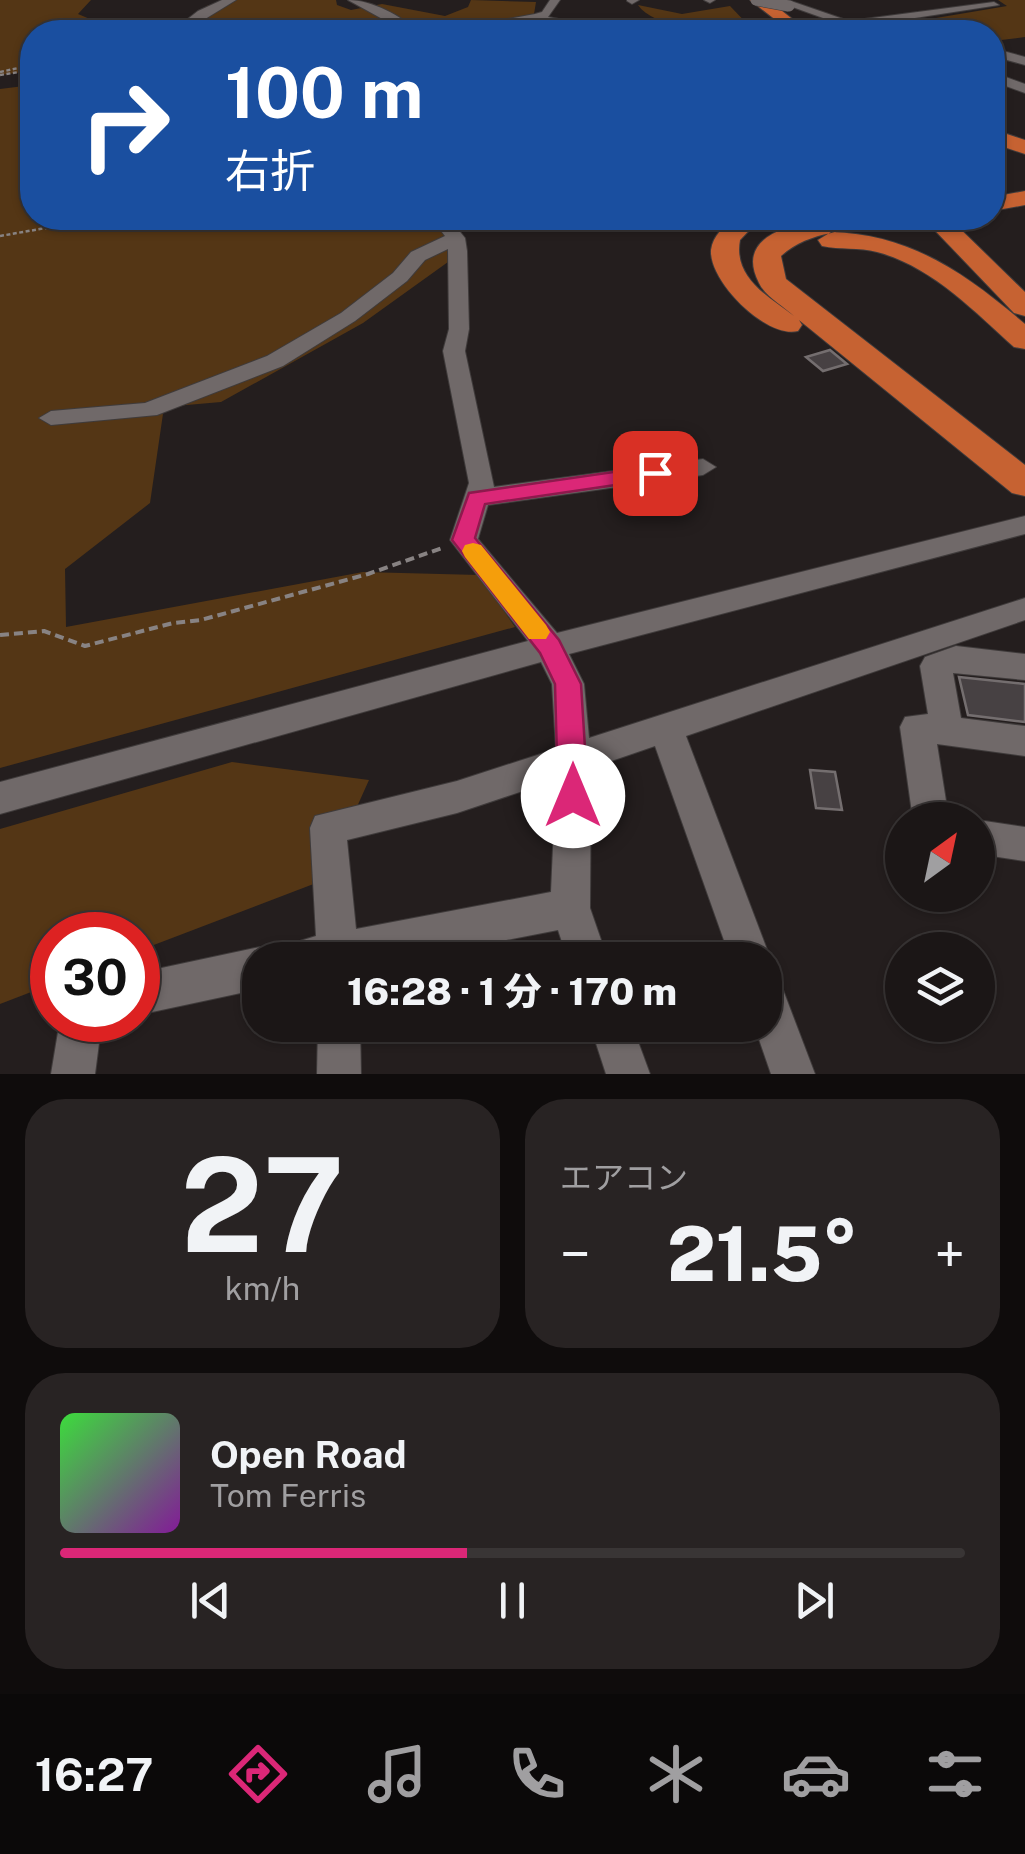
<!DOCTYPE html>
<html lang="ja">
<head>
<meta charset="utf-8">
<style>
	:root { --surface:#1b1616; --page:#282323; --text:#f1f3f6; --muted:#a09fa1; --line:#393535; --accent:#db2777 }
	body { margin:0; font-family:"Public Sans","Noto Sans JP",sans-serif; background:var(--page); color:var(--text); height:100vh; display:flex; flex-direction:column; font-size:38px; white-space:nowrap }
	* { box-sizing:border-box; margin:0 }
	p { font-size:32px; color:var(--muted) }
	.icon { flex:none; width:55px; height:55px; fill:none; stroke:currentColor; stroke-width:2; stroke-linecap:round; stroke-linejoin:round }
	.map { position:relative; height:1074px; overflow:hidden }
	.side { display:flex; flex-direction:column; gap:25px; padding:25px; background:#0f0c0c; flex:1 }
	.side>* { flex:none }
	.top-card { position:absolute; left:20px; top:20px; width:985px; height:210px; border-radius:40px; box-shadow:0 2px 8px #0004,0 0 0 2px var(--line); background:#1a4fa0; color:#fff; overflow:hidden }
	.needle { width:65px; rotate:33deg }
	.tools { position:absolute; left:885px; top:802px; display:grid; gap:20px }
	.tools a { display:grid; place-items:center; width:110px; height:110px; border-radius:50%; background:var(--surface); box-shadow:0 2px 8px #0004,0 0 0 2px var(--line); font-size:50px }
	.speed { position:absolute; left:30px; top:912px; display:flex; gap:20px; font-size:50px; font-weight:700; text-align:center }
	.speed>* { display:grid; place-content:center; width:130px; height:130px; border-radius:50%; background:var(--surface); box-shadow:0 2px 8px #0004,0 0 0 2px var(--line); line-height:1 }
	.speed .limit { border:15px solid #d22; background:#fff; color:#111 }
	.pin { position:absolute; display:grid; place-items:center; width:85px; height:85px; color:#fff; margin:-42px; border-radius:20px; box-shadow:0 5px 15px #0006 }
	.me { position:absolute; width:110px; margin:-55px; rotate:0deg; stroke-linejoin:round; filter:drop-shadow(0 0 8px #0008) }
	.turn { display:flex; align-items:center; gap:35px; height:210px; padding:0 40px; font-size:45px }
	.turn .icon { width:130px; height:130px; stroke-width:2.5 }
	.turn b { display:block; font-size:70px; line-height:85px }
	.big { font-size:75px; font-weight:800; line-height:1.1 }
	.side .widget { flex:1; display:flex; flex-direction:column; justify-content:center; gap:15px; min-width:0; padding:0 35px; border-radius:40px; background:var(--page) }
	.side .dial { align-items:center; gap:0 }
	.dial b { font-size:130px; line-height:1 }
	.song { display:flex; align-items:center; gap:30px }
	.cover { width:120px; height:120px; border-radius:15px; background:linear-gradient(135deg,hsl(120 70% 55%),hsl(290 70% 35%)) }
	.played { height:10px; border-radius:5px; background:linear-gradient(90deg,var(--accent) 45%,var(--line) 45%) }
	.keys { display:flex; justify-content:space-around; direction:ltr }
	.heat { display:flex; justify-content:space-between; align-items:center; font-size:55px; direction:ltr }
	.side .tiles { flex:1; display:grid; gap:25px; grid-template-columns:1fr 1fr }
	.widget:last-child { grid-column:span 2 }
	.trip { position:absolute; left:242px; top:942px; width:540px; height:100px; border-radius:40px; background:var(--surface); box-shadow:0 2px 8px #0004,0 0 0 2px var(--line); font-weight:800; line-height:100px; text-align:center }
	.tabs { display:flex; height:160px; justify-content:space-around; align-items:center; background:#0b0909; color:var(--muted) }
	.tabs .icon { width:70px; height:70px }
	.tabs .active { color:var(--accent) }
	.tabs b { font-size:45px; color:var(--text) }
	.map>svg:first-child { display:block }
</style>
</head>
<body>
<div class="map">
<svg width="1025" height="1074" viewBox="0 0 1025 1074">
	<rect width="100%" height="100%" fill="#241e1e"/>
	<path fill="#543615" d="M 0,0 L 91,0 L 78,14 L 109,27 L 158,26 L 172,32 L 32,32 L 32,71 L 0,75 Z
		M 233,0 L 336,0 L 337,5 L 351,10 L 382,4 L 445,16 L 468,7 L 471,0 L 536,2 L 534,14 L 449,32 L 323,32 L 289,25 L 257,26 L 208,19 L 206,6 Z
		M 998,0 L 1025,0 L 1025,37 L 993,41 L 992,32 L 939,32 L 924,27 L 924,20 L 1007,6 Z
		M 638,5 L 682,14 L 730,6 L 755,32 C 725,33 654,30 638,5 Z
		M 32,85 L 32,218 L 413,218 L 446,234 L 448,262 L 363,323 L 221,402 L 164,407 L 150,503 L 65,569 L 66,627 L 363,572 L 479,575 L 515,627 L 0,768 L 0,89 Z
		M 232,762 L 369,780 L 324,880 L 138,951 L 138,935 L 52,935 L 52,984 L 0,1004 L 0,829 Z"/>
	<path fill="#474143" stroke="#746e6f" stroke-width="2.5" d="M 830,350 L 847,364 L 823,371 L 806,357 Z
		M 959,677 L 1025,684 L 1025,722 L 968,715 Z
		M 810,770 L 835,772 L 842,810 L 816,808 Z"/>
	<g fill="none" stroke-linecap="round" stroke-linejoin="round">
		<g stroke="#3f3b3b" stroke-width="2">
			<path id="minor" d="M 222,0 L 236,0 L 184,32 L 171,32 L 198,11 Z
				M 348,0 C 372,0 401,16 419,32 L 406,32 Z
				M 550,0 L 560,0 L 548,17 L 629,32 L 567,29 L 537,20 L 462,32 L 438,32 L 535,14 L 542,12 Z
				M 639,0 L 632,4 L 627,1 L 627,0 Z
				M 704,0 L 715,0 L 710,3 Z
				M 773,0 L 788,0 L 849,21 L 994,2 L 999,5 L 863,26 L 868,29 L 862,32 Z
				M 992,48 L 1025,57 L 1025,65 L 992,56 Z
				M 992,72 L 1025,84 L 1025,93 L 992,81 Z
				M 431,218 L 449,218 L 465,238 L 467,251 L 469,329 L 465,351 L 494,487 L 703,459 L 716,467 L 703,475 L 488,505 L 478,539 L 557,633 L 1025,516 L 1025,534 L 569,654 L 584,684 L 589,738 L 1025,598 L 1025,620 L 686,736 L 771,960 L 765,974 L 765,960 L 731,960 L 655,746 L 591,768 L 590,908 L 608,960 L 568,960 L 558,930 L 403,960 L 278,960 L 284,946 L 316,936 L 310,828 L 315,816 L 457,781 L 556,749 L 552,684 L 541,662 L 0,814 L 0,782 L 528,641 L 450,540 L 469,483 L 443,351 L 449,329 L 448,249 L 425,260 L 407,281 L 355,321 L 283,366 L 157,415 L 51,425 L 39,418 L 51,411 L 145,403 L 267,356 L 341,313 L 393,273 L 411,252 L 445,236 ZM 556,780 L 551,892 L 356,929 L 347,840 L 457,813 Z
				M 956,646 L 1025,654 L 1025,680 L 953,673 L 961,718 L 1025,726 L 1025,756 L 937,744 L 949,820 L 913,820 L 900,727 L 905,717 L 928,714 L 920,666 L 925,657 Z
				M 978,820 L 1025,827 L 1025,861 L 978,854 Z
				M 260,947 L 275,953 L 277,960 L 260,960 L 260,989 L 138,1015 L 138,973 Z
				M 765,976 L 780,982 L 815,1074 L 771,1074 L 754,1025 L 765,1025 Z
				M 60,1020 L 102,1020 L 95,1074 L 51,1074 Z
				M 318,1025 L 360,1025 L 361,1074 L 317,1074 Z
				M 590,1025 L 632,1025 L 650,1074 L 606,1074 Z"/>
		</g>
		<g stroke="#3f3b3b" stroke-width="2">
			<path id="highway" d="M 750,0 L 768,0 L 809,32 L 791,32 Z
				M 992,129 L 1025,140 L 1025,154 L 992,143 Z
				M 1025,191 L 1025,205 L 992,211 L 992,197 Z
				M 734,218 L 761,218 L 740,240 C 733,277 767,296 794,316 C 783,306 765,296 759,283 C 724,215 853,218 888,218 L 885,223 C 848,233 811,229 781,256 L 786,279 L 1025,465 L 1025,496 L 1012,493 L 799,320 L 802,325 L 798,331 C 767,339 709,282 711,250 C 713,235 724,227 734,218 Z
				M 923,218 L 949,218 L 1025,292 L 1025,316 L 1014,313 Z
				M 831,232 C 911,234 966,274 1025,324 L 1025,349 L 1014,347 C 974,311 931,266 877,252 C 859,247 840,250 822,246 L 818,240 Z"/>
		</g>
		<path stroke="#888383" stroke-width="2.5" stroke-dasharray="4 2.5" stroke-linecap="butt" d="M 0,72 L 32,65
			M 0,75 L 32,70
			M 0,236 L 103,218"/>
		<path stroke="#888383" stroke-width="4" stroke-dasharray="9 5" stroke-linecap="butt" d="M 0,635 L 44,631 L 85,646 L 173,623 L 201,620 L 368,574 L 442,548"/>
		<use href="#minor" fill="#706969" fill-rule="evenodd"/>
		<use href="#highway" fill="#c66232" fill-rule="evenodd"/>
		<g stroke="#3f3b3b" stroke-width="12" stroke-linecap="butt">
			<path id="minor-bridge" d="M 756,0 L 789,6"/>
		</g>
		<use href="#minor-bridge" stroke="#706969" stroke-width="11"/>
	</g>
	<path fill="#db2777" stroke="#8e194d" stroke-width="2.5" d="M 655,466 L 663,468 L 666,473 L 663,478 L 485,504 L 475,538 L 559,640 L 581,684 L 588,796 L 583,806 L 573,810 L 563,806 L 558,796 L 555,684 L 540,653 L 452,540 L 469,493 Z"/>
	<path fill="#f59e0b" d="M 473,543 L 481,545 L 546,625 L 550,632 L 546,639 L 529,639 L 465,557 L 462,551 L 465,545 Z"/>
</svg>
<div class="tools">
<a><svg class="needle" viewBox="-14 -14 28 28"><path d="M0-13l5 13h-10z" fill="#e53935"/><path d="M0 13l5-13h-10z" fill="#a09fa1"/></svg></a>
<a><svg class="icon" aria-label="layers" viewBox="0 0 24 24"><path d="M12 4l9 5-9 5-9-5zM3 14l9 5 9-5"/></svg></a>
</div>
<div class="speed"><div class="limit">30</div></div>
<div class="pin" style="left:655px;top:473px;background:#d93025"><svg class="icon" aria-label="arrive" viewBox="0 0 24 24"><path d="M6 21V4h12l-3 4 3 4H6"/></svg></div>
<svg class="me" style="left:573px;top:796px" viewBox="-20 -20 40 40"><circle r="19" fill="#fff"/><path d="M0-13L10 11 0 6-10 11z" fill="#db2777"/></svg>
<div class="trip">16:28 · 1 分 · 170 m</div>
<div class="top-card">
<div class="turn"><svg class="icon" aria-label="right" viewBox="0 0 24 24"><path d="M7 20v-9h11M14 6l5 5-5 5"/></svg><div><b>100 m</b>右折</div></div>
</div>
</div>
<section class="side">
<div class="tiles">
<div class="widget dial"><b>27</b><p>km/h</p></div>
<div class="widget"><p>エアコン</p>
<div class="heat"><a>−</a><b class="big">21.5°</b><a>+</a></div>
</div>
<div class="widget">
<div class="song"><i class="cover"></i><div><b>Open Road</b><p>Tom Ferris</p></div></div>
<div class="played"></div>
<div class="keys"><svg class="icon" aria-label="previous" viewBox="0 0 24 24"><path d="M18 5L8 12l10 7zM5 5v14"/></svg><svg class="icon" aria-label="pause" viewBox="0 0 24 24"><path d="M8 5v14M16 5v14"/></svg><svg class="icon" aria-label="next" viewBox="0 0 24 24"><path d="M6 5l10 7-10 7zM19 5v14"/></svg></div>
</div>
</div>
</section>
<nav class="tabs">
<b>16:27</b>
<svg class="icon active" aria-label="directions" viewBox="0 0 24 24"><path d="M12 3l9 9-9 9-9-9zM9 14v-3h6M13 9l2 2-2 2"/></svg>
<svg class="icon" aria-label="music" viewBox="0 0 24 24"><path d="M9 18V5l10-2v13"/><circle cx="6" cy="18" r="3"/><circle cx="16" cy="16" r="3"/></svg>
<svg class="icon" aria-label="phone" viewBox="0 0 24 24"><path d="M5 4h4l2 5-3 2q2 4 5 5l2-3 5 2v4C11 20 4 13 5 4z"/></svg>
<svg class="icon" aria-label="climate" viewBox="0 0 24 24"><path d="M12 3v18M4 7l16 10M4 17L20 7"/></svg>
<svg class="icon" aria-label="car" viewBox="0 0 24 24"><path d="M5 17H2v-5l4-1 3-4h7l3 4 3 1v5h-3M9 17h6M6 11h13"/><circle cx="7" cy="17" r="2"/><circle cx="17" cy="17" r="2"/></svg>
<svg class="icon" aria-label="filters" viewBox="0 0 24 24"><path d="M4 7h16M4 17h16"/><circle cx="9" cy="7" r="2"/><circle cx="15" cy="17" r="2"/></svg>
</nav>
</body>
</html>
